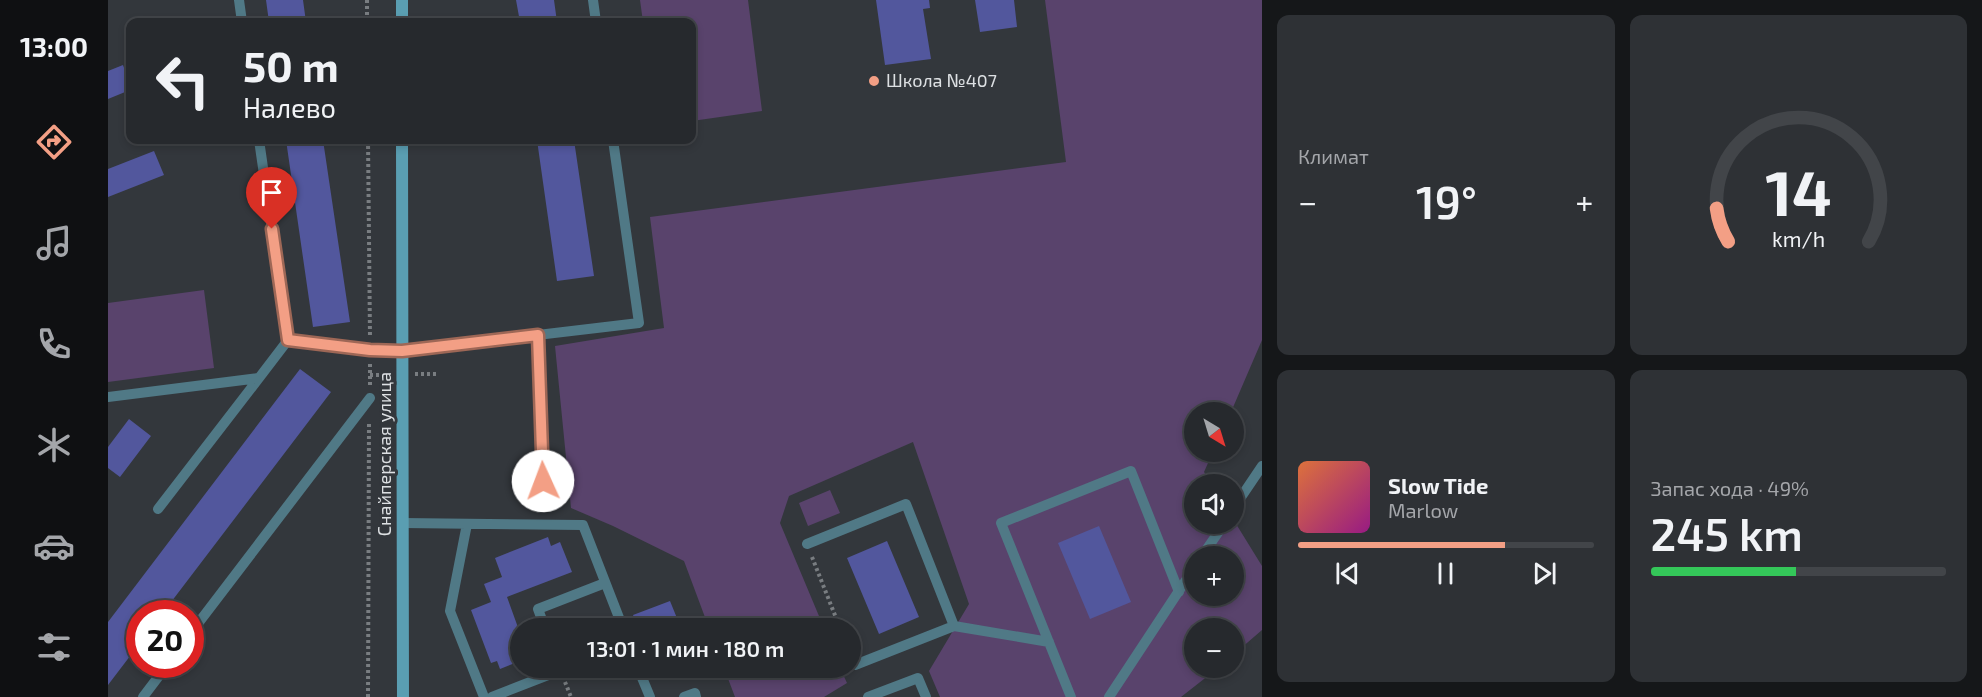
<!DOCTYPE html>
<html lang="ru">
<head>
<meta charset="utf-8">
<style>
	:root { --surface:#26292d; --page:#2e3135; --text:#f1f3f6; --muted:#a4a6aa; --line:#424549; --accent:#f39f85 }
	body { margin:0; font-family:"Exo 2",sans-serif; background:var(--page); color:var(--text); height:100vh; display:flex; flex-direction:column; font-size:22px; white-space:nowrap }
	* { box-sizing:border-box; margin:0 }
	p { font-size:20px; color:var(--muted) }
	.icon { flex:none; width:33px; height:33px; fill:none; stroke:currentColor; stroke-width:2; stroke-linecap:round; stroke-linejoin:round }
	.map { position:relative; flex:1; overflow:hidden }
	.side { display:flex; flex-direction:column; gap:15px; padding:15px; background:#151719; width:720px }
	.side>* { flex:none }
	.banner { position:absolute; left:18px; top:18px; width:570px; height:126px; border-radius:12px; box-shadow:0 3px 9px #0003,0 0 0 2px var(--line); background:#26292d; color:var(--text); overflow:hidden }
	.needle { width:39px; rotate:142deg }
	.fabs { position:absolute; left:1076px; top:402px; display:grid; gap:12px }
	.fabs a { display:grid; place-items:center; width:60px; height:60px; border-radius:50%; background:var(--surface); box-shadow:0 3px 9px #0003,0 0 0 2px var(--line); font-size:30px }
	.speed { position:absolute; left:18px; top:600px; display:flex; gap:12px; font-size:30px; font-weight:700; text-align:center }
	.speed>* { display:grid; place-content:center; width:78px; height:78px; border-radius:50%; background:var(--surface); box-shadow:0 3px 9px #0003,0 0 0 2px var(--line); line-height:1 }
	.speed .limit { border:9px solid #d22; background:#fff; color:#111 }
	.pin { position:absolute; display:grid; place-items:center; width:51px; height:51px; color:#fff; margin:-62px -26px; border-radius:50% 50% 50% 0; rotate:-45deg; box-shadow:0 0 6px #0007 }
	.pin .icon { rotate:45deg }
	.me { position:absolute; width:66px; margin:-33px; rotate:358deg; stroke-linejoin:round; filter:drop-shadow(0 0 4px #0008) }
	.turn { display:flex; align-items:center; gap:21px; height:126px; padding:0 18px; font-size:27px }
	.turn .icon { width:78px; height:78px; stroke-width:2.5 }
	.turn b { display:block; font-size:42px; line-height:51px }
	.big { font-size:45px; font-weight:600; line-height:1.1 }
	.side .tile { flex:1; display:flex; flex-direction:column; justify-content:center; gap:9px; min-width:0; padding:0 21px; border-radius:12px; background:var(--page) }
	.side .dial { align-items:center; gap:0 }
	.dial svg { height:156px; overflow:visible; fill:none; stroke:var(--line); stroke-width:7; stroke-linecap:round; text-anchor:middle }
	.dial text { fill:var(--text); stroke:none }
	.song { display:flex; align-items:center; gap:18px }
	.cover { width:72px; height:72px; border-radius:9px; background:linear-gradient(135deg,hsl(20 70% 55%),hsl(310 70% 35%)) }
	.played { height:6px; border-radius:3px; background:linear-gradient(90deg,var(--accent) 70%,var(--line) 70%) }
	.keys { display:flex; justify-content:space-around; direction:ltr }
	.heat { display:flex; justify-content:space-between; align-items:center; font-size:33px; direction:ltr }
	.charge { height:9px; border-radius:4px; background:linear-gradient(90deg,#34c759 49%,var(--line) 0) }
	.side .tiles { flex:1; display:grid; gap:15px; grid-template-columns:repeat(2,1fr) }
	.trip { position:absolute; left:402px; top:618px; width:351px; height:60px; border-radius:30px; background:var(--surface); box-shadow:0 3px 9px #0003,0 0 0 2px var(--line); font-weight:600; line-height:60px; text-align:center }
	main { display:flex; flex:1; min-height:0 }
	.menu { display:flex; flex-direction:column; width:108px; justify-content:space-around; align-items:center; background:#0f1012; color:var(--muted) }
	.menu .icon { width:42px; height:42px }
	.menu .active { color:var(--accent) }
	.menu b { font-size:27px; color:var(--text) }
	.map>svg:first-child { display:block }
</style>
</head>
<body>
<main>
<nav class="menu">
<b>13:00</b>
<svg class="icon active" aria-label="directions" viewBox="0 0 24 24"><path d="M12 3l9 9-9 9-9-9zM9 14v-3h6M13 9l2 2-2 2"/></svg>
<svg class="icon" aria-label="music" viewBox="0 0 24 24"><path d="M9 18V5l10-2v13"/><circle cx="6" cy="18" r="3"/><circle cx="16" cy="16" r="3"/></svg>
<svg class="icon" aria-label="phone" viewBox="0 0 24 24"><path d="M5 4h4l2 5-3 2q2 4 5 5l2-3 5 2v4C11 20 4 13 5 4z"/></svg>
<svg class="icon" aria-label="climate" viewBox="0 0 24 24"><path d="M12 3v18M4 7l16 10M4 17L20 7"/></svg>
<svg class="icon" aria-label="car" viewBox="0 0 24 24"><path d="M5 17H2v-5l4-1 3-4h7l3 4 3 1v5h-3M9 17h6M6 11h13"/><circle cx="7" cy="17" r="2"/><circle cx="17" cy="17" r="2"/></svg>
<svg class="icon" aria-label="filters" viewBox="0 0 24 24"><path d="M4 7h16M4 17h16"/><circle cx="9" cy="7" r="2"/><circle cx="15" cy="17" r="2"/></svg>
</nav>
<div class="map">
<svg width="1154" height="697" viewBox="0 0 1154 697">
	<rect width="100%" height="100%" fill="#33373c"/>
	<path fill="#59436c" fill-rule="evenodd" d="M 532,0 L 640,0 L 654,111 L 584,121 L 584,22 L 535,22 Z
		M 937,0 L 1154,0 L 1154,340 L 1123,412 L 1086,412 L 1086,452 L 1105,452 L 1096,472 L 1104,484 L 1086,484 L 1086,524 L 1125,524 L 1125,519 L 1154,566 L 1154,630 L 1125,655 L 1125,628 L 1086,628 L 1086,668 L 1110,668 L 1073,697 L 832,697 L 821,671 L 861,604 L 805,442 L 681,496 L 672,523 L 716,628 L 601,628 L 576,561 L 505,526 L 463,508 L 447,346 L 556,328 L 542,217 L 958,162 ZM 1086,556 L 1125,556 L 1125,596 L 1086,596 Z
		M 96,290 L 106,368 L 0,382 L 0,303 Z
		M 722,490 L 732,513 L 700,526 L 691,503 Z
		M 616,668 L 732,668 L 739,683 L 716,697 L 627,697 Z"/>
	<path fill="#52579d" d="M 158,0 L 195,0 L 198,22 L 161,22 Z
		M 408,0 L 446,0 L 449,22 L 412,22 Z
		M 768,0 L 821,0 L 822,8 L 815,9 L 823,59 L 777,65 Z
		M 867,0 L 906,0 L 909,27 L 872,32 Z
		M 15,65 L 22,85 L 22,90 L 0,99 L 0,71 Z
		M 178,140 L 215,140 L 242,322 L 205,327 Z
		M 429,140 L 466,140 L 486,276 L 449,281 Z
		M 46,151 L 56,175 L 0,197 L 0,169 Z
		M 192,369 L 223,392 L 54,614 L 32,614 L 32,643 L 0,685 L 0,622 Z
		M 21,419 L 43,436 L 12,477 L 0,468 L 0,447 Z
		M 425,481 L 444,481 L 445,504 L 426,505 Z
		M 991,526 L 1023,602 L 982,619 L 950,543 Z
		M 440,537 L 443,546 L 452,542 L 464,572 L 399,597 L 412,633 L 412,661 L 392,669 L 389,661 L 383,663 L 363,610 L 383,602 L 376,584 L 394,577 L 387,558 Z
		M 779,541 L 811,617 L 771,634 L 739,558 Z
		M 562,601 L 573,628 L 530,628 L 525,615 Z"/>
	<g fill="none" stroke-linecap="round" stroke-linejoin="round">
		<path stroke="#797d81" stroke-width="4" stroke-dasharray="3 3" stroke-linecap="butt" d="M 259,0 L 259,22
			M 260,140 L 262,337
			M 307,374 L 330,374
			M 262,375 L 282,375
			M 262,385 L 262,362
			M 704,557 L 732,628
			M 457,682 L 463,697
			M 260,697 L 261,422"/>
		<path stroke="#507986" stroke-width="10" d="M 131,0 L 134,22
			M 485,0 L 488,22
			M 151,140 L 180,340 L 262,350 L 295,351 L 531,323 L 505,140
			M 430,335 L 435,481
			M 0,397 L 151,378 L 180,340
			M 50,509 L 151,378
			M 1125,509 L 1154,466
			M 295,523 L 475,525 L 515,628
			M 359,524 L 342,611 L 376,697
			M 699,544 L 798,504 L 846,626 L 941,642
			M 1094,556 L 1116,524
			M 437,628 L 430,609 L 497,583
			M 82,634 L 262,398
			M 747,665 L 846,626
			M 530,668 L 542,697
			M 35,697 L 60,664
			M 384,697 L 453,670 L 452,668
			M 576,697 L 587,693 L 588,697
			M 760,697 L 810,678 L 818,697
			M 963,697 L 893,523 L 1023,471 L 1071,592
			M 1001,697 L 1086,568"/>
		<path stroke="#5a9eb2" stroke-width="12" d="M 294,0 L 294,22
			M 294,140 L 295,697"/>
	</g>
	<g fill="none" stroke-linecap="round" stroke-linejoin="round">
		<g stroke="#9e6756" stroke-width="15">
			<path id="route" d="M 164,229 L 180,340 L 262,350 L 294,351 L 430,335 L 435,481"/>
		</g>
		<use href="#route" stroke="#f39f85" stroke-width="10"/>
	</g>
	<circle fill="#f39f85" stroke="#33373c" stroke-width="2" cx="766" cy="81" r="6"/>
	<g text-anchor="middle" stroke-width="6" stroke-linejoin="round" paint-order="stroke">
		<g font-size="18" fill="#dde0e3" stroke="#33373c" text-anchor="start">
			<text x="778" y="87">Школа №407</text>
		</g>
		<g font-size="18" fill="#dde0e3" stroke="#33373c">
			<text transform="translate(277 454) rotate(-90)" y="6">Снайперская улица</text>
		</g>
	</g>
</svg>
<div class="fabs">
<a><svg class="needle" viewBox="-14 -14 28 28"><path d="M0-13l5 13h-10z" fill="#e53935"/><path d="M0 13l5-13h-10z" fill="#a4a6aa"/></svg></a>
<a><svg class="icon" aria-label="sound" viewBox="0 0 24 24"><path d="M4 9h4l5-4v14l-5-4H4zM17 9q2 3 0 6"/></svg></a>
<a>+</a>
<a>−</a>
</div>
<div class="speed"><div class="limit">20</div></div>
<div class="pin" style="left:164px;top:229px;background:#d93025"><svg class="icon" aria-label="arrive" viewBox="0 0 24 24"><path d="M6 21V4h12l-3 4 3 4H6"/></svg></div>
<svg class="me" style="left:435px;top:481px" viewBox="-20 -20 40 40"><circle r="19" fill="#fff"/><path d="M0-13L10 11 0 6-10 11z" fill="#f39f85"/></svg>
<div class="trip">13:01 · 1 мин · 180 m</div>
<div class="banner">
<div class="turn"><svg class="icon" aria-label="left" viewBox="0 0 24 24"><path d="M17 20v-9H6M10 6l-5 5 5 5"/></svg><div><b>50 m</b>Налево</div></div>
</div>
</div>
<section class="side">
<div class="tiles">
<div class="tile"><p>Климат</p>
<div class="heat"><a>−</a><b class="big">19°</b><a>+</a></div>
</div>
<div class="tile dial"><svg viewBox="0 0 100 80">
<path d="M14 69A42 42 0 1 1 86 69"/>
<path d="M14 69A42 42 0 0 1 8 52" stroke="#f39f85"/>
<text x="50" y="56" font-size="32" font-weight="700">14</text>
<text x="50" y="72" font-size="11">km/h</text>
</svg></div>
<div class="tile">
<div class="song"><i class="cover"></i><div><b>Slow Tide</b><p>Marlow</p></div></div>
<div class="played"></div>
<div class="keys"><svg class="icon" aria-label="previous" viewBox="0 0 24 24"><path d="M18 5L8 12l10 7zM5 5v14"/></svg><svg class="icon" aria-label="pause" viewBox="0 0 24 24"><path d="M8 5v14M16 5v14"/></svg><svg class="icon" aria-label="next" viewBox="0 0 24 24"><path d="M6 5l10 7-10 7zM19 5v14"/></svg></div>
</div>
<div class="tile"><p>Запас хода · 49%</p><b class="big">245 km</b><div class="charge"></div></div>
</div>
</section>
</main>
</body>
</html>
